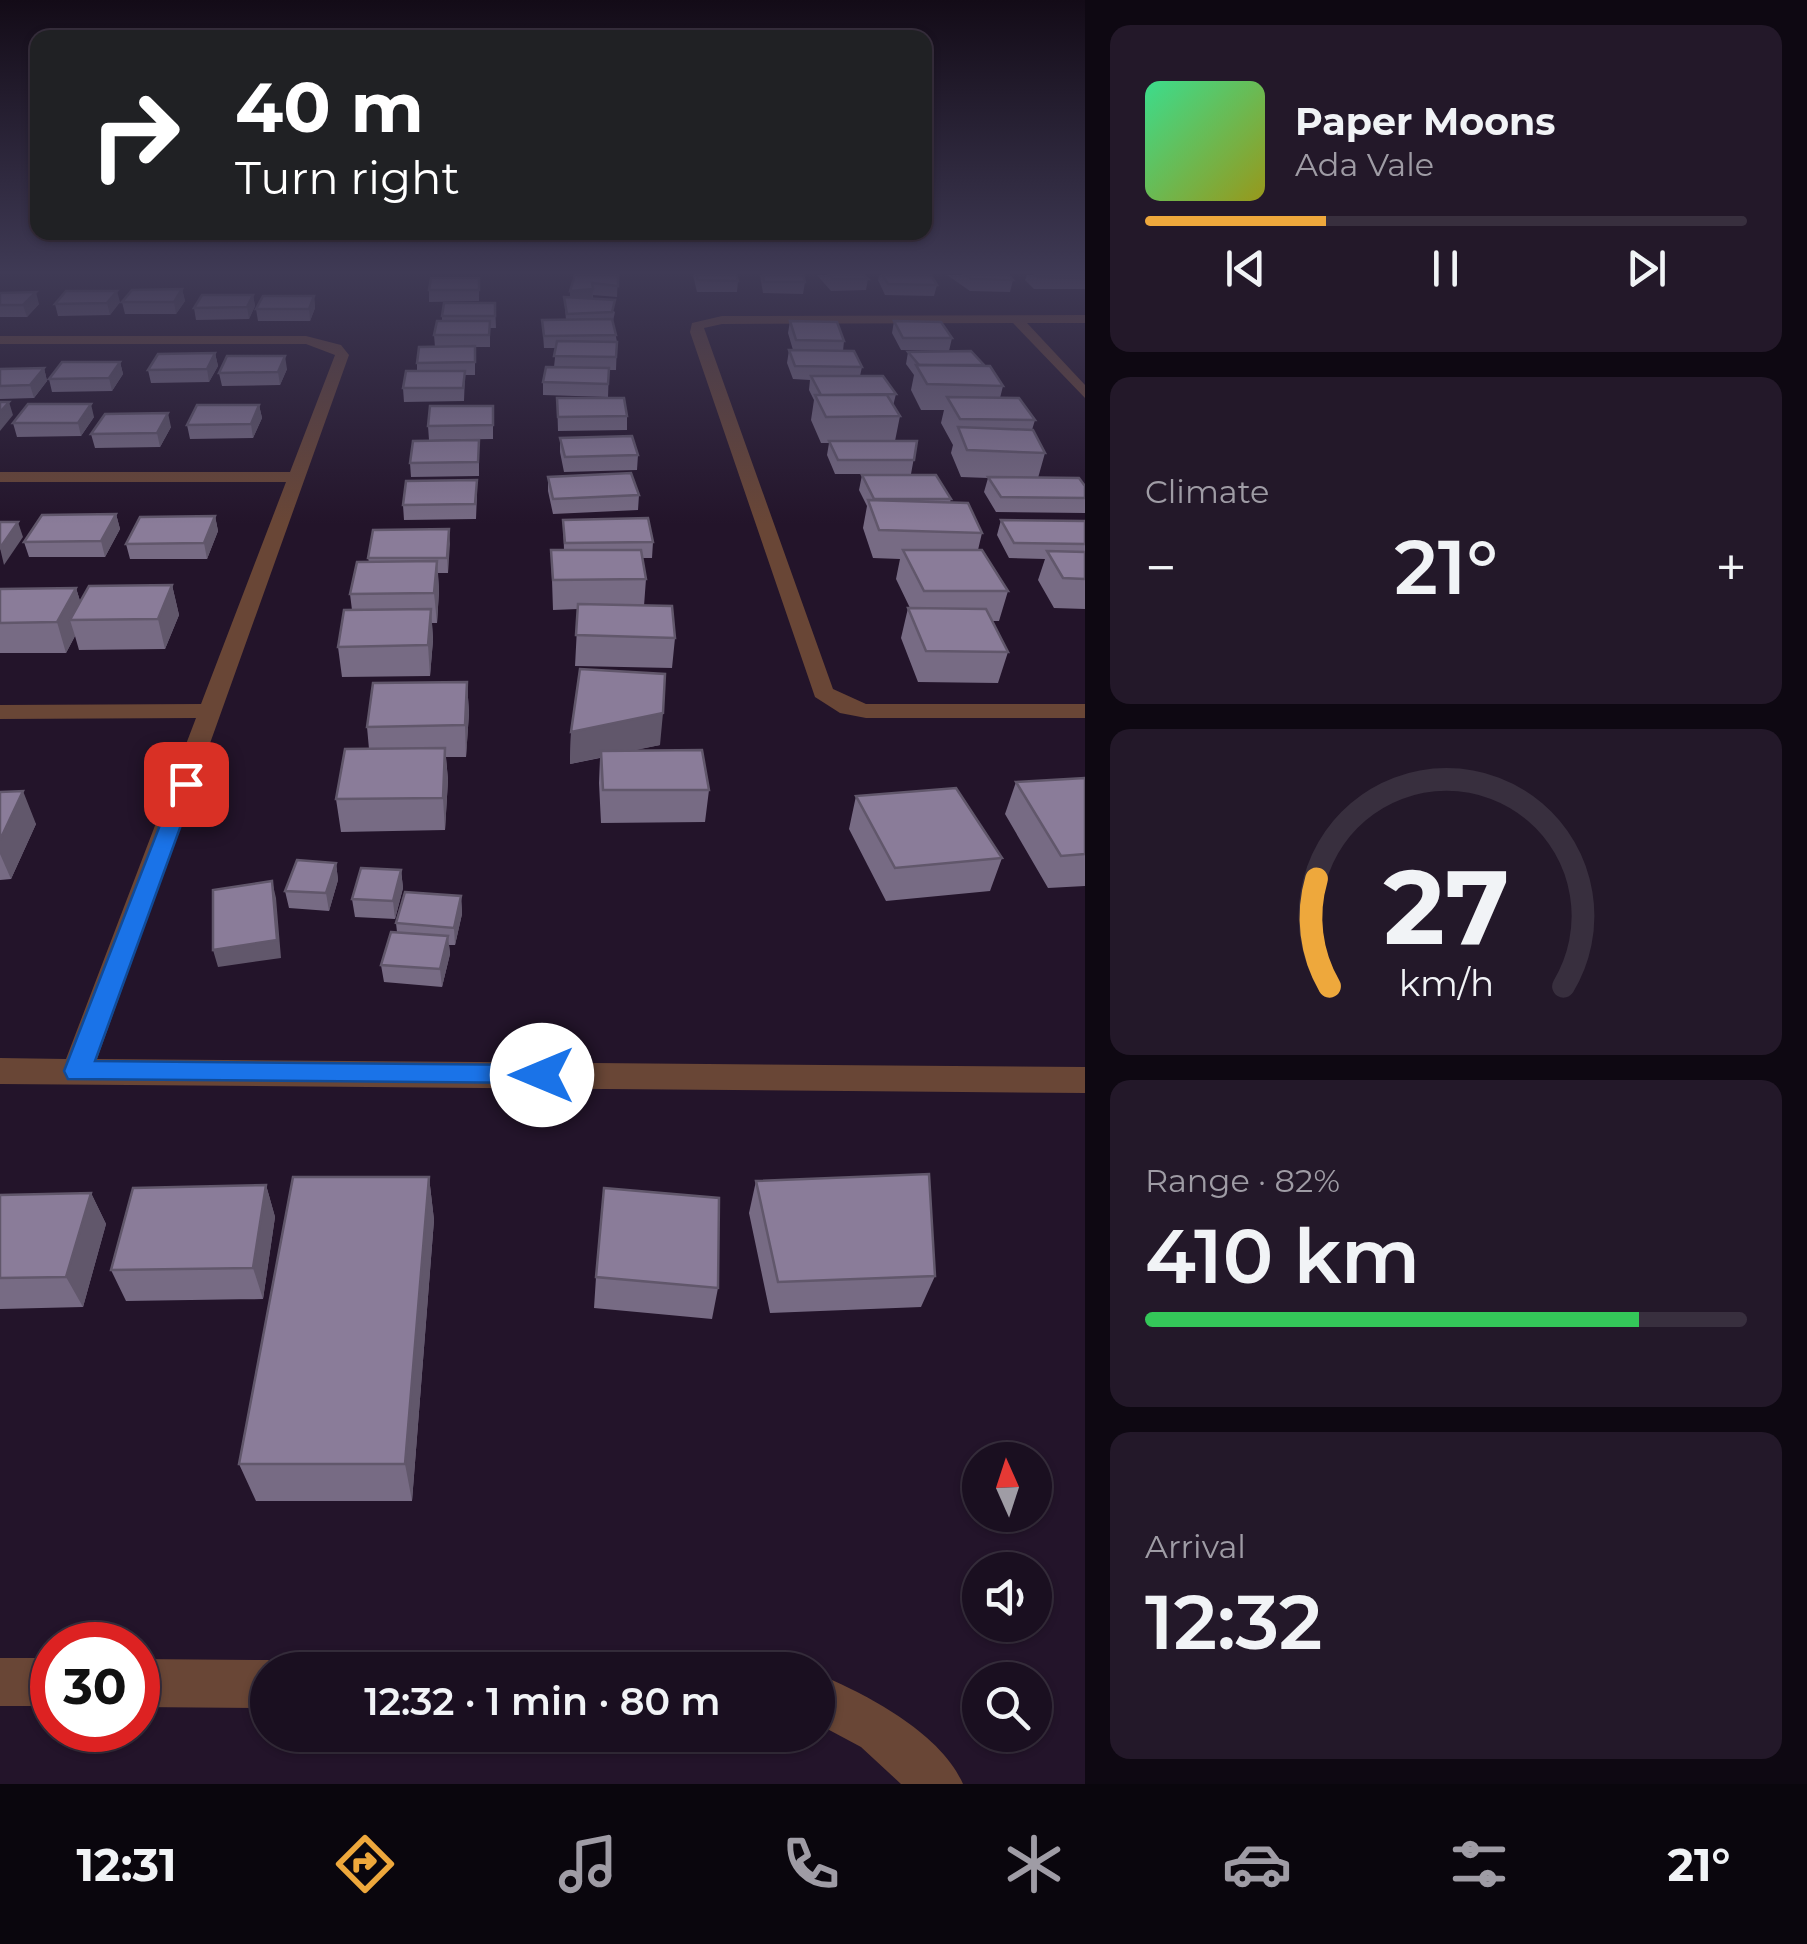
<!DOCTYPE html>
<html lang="en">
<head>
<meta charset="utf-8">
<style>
	:root { --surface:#1a0f20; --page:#231829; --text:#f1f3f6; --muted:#9f9ca5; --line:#382f3e; --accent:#eea83c }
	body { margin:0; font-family:Montserrat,sans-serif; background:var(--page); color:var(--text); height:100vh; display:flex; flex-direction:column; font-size:38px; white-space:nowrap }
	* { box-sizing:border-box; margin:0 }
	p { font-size:32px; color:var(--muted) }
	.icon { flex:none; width:55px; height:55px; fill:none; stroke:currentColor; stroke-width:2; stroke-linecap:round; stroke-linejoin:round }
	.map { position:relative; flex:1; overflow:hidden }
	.panel { display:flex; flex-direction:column; gap:25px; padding:25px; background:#0e0812; width:722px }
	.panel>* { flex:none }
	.banner { position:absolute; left:30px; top:30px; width:902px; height:210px; border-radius:20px; box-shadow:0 2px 8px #0004,0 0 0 2px var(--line); background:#202124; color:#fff; overflow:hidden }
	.needle { width:65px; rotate:357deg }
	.controls { position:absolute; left:962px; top:1442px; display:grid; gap:20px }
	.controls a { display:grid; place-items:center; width:90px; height:90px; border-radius:50%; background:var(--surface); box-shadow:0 2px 8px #0004,0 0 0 2px var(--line); font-size:50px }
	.speed { position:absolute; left:30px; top:1622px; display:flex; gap:20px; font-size:50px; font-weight:700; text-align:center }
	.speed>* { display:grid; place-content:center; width:130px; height:130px; border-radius:50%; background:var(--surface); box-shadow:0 2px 8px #0004,0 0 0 2px var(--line); line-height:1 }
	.speed .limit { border:15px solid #d22; background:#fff; color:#111 }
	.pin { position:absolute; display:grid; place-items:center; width:85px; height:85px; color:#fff; margin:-42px; border-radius:20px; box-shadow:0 5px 15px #0006 }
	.me { position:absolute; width:110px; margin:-55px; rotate:270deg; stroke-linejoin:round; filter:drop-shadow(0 0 8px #0008) }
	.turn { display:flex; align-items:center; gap:35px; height:210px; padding:0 40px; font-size:45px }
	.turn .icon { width:130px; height:130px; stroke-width:2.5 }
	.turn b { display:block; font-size:70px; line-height:85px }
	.big { font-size:75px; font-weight:600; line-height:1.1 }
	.panel .tile { flex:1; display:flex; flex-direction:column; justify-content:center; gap:15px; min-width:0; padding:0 35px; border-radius:20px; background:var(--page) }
	.panel .dial { align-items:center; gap:0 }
	.dial svg { height:260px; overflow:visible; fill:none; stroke:var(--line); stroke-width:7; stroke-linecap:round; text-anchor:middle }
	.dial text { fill:var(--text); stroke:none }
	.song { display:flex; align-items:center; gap:30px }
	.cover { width:120px; height:120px; border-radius:15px; background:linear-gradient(135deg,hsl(150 70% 55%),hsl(60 70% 35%)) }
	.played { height:10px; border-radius:5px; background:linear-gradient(90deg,var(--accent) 30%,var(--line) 30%) }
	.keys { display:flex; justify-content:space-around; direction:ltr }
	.heat { display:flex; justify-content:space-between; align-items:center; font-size:55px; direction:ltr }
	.charge { height:15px; border-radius:8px; background:linear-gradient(90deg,#34c759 82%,var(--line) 0) }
	.trip { position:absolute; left:250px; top:1652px; width:585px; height:100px; border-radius:50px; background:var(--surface); box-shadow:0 2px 8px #0004,0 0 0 2px var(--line); font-weight:600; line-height:100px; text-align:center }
	.tab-bar { display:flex; height:160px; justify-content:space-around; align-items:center; background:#0a060d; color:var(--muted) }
	.tab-bar .icon { width:70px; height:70px }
	.tab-bar .on { color:var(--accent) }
	.tab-bar b { font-size:45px; color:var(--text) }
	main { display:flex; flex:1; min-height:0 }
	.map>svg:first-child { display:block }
</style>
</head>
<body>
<main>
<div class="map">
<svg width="1085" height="1784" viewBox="0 0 1085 1784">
	<rect width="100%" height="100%" fill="#23142a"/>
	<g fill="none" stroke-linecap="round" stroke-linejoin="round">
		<path fill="#694636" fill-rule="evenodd" d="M 1085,315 L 1085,323 L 1027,323 L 1085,385 L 1085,398 L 1013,323 L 722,324 L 704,328 L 833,689 L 866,704 L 1085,704 L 1085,718 L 866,718 L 840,713 L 815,697 L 690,332 L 692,323 L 722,316 Z
			M 0,336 L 306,336 L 341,345 L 349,355 L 97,1059 L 1085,1067 L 1085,1093 L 0,1084 L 0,1058 L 66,1059 L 196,718 L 0,719 L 0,705 L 201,704 L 286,482 L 0,482 L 0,472 L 290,472 L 335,355 L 306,344 L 0,344 Z
			M 0,1658 L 52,1658 L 52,1706 L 0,1706 Z
			M 138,1659 L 268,1660 L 286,1670 L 268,1670 L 268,1708 L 138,1707 Z
			M 818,1674 C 867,1694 942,1734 963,1784 L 901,1784 L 861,1747 L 818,1724 Z"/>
	</g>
	<path fill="#776b84" d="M 618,275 L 617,297 L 593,295 L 593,298 L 615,312 L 613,321 L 617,342 L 616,370 L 609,370 L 608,397 L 543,395 L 543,382 L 554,367 L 556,348 L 544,348 L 542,320 L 566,320 L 564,297 L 570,297 L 570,291 L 600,276 Z
		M 693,275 L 736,275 L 738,281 L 737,292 L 697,292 Z
		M 760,275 L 803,275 L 805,282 L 803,294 L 763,293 Z
		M 817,275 L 864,275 L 868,279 L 866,290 L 831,291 Z
		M 879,275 L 931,275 L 937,285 L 934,296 L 885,295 L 878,280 Z
		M 947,275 L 1009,275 L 1013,280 L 1010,292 L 970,291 Z
		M 1027,275 L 1085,275 L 1085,289 L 1034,289 L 1025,280 Z
		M 479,278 L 479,301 L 429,302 L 429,290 Z
		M 182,289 L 185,301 L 176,314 L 125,314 L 122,302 Z
		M 0,293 L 39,304 L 27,317 L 0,317 Z
		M 253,295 L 255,306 L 249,319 L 196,320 L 194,308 Z
		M 314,296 L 315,308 L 310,321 L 258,321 L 256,309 Z
		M 120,302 L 110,315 L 58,316 L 55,304 Z
		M 495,303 L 496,328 L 490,328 L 490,347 L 475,347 L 475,375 L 465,375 L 464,401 L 404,402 L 403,388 L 417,371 L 417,363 L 435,347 L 434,335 L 442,321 L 442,316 Z
		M 790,321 L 844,341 L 843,351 L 862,367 L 860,376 L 896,394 L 893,406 L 900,416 L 895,441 L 917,441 L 911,474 L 835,474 L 827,455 L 829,443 L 821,443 L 811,420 L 814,400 L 809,390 L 810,380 L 793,379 L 787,363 L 789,350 L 793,350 L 788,333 Z
		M 894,321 L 952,338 L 949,351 L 901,350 L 892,333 Z
		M 908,352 L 983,366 L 1003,386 L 1000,398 L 1035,420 L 1032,430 L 1045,453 L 1038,478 L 1085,486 L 1085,513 L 996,512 L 984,492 L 988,478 L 961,477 L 951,453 L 953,445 L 941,423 L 944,410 L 921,410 L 911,390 L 914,375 L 906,364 Z
		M 215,353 L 218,366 L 209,382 L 151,383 L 148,370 Z
		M 120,362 L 123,374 L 112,391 L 52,392 L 49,379 Z
		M 44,368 L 47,381 L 34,398 L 0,399 L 0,369 Z
		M 287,369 L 280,385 L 222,386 L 219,373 Z
		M 557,398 L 627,416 L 627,430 L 558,431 Z
		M 259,405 L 262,418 L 253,438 L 190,439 L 187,425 Z
		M 493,406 L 493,439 L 429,440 L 428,426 Z
		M 94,417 L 81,436 L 17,437 L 13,423 Z
		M 171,427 L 160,447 L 95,448 L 91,434 Z
		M 560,438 L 638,455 L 637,470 L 564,472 L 560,452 Z
		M 479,440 L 479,476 L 411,477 L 410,463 Z
		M 862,475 L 951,499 L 950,502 L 982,533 L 978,550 L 1008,591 L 999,621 L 992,621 L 1008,652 L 998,683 L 918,682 L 901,638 L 908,608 L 910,608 L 896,579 L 900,559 L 873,558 L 863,528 L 867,506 L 859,490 Z
		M 548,477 L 639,495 L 638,510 L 553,514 L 548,491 Z
		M 477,494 L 476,519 L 404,520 L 403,505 Z
		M 116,514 L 120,529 L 105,557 L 29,557 L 24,542 Z
		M 215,516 L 218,531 L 207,559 L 130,559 L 126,544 Z
		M 563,520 L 653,542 L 652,558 L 642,558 L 646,579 L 644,606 L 675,638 L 672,668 L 575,666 L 578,609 L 553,610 L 551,550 L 564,550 Z
		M 1001,520 L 1085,521 L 1085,609 L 1054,608 L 1038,580 L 1045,559 L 1009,558 L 997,535 Z
		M 449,529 L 448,573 L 438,573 L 439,591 L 437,623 L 432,623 L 433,640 L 430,676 L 342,677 L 338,647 L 352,610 L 350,594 L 369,562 L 368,558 Z
		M 172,585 L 179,615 L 165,649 L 79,650 L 75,636 L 66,653 L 0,653 L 0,589 L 76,588 L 80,601 Z
		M 467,682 L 469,713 L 466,757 L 446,757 L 448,780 L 445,830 L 341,832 L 336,799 L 369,749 L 367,727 Z
		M 571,732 L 660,745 L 634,750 L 709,790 L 705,822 L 601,823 L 599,783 L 600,758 L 570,764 Z
		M 1085,778 L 1085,886 L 1048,888 L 1005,814 L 1016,782 Z
		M 0,792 L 36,824 L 11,879 L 0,880 Z
		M 856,796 L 1002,858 L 990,891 L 886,901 L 849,829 Z
		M 336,863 L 338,880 L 329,911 L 289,908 L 285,891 Z
		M 401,870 L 403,888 L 395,919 L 355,917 L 352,899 Z
		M 461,896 L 462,914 L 455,945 L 449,945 L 450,954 L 442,987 L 384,982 L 381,965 L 397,932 L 396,923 Z
		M 429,1177 L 434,1220 L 412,1501 L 256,1501 L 239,1464 Z
		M 756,1181 L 935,1276 L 921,1307 L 770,1313 L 749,1213 Z
		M 266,1185 L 275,1217 L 263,1299 L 126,1301 L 111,1270 Z
		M 91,1193 L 106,1224 L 83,1307 L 0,1309 L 0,1195 Z
		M 596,1277 L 718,1288 L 712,1319 L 594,1308 Z"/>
	<path fill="#61576b" d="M 182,289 L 185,301 L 176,314 L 174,302 Z
		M 593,289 L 592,300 L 570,303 L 570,291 Z
		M 117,291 L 120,302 L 110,315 L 107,303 Z
		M 36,292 L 39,304 L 27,317 L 23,305 Z
		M 253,295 L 255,306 L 249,319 L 247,307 Z
		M 314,296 L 315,308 L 310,321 L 309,309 Z
		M 215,353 L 218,366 L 209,382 L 207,369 Z
		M 285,356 L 287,369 L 280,385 L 278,372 Z
		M 120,362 L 123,374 L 112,391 L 109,378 Z
		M 44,368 L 47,381 L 34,398 L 30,385 Z
		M 9,402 L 13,415 L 0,431 L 0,412 Z
		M 91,404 L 94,417 L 81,436 L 78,423 Z
		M 259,405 L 262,418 L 253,438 L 251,424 Z
		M 168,413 L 171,427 L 160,447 L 157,433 Z
		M 116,514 L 120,529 L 105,557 L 101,541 Z
		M 215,516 L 218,531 L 207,559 L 204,543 Z
		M 18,522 L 23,537 L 4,565 L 0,548 Z
		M 449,529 L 450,544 L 448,573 L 447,558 Z
		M 437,561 L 439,591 L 437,623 L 434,593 Z
		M 172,585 L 179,615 L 165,649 L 158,619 Z
		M 76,588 L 85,617 L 70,620 L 75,636 L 66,653 L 57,622 Z
		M 431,609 L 433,640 L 430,676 L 428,645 Z
		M 467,682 L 469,713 L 466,757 L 465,725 Z
		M 663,713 L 660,745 L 570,764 L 571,732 Z
		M 445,748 L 448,780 L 445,830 L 443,798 Z
		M 23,791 L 36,824 L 11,879 L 0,854 L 0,840 Z
		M 336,863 L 338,880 L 329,911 L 326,893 Z
		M 401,870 L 403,888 L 395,919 L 393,901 Z
		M 272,881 L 276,898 L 281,958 L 218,967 L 213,950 Z
		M 461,896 L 462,914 L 455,945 L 454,928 Z
		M 448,936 L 450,954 L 442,987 L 440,969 Z
		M 429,1177 L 434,1220 L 412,1501 L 405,1464 Z
		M 266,1185 L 275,1217 L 263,1299 L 253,1268 Z
		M 91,1193 L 106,1224 L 83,1307 L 66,1277 Z"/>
	<path fill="#8a7c99" stroke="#61576b" stroke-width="2.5" d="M 575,275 L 618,275 L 618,286 L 592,283 L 593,289 L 570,291 Z
		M 696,275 L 736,275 L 738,281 L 698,280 Z
		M 763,275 L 803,275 L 805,282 L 764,282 Z
		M 829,275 L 864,275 L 868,279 L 833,279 Z
		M 883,275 L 931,275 L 937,285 L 888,284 Z
		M 965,275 L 1009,275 L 1013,280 L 972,279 Z
		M 1035,275 L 1085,275 L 1085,278 L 1037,277 Z
		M 431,278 L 479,278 L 479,290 L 429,290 Z
		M 182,289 L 174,302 L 122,302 L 132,290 Z
		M 66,291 L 117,291 L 107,303 L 55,304 Z
		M 36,292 L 23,305 L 0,305 L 0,293 Z
		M 202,295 L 253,295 L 247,307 L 194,308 Z
		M 263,296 L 314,296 L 309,309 L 256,309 Z
		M 564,297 L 615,300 L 612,312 L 567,314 Z
		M 444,303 L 495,303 L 495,316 L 442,316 Z
		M 612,319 L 616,335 L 544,336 L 542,320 Z
		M 437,321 L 490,321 L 489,335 L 434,335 Z
		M 790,321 L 837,322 L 844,341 L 796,340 Z
		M 894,321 L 941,322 L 952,338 L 903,338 Z
		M 557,341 L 617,342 L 616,357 L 554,356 Z
		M 475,346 L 475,362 L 417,363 L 419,347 Z
		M 789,350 L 854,351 L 862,367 L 795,366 Z
		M 971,351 L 984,365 L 919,365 L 908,352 Z
		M 215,353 L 207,369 L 148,370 L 158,354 Z
		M 227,356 L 285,356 L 278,372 L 219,373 Z
		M 62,362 L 120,362 L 109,378 L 49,379 Z
		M 916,365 L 990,366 L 1003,386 L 927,384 Z
		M 546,367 L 609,368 L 608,384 L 543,382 Z
		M 44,368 L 30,385 L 0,386 L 0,369 Z
		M 406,371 L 465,371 L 463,388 L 403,388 Z
		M 811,376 L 883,376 L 896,394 L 821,395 Z
		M 815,395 L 887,395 L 900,416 L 826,417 Z
		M 947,397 L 1019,398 L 1035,420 L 960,419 Z
		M 557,398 L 624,398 L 627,416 L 558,417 Z
		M 0,402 L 9,402 L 0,412 Z
		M 28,404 L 91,404 L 78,423 L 13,423 Z
		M 197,405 L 259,405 L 251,424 L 187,425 Z
		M 430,406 L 493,406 L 493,425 L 428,426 Z
		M 168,413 L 157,433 L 91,434 L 105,414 Z
		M 958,427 L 1033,430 L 1045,453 L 967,450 Z
		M 632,436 L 638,455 L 565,457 L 560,438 Z
		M 479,440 L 478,462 L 410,463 L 413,441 Z
		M 829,441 L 917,441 L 914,460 L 838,460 Z
		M 631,473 L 639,495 L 553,499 L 548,477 Z
		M 862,475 L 936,475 L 951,499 L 874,499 Z
		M 988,477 L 1079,478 L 1085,486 L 1085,498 L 1001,497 Z
		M 477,480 L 475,504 L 403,505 L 406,481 Z
		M 868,500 L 968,503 L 982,533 L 879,530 Z
		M 116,514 L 101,541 L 24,542 L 42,515 Z
		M 215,516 L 204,543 L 126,544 L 140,517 Z
		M 648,518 L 653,542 L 565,543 L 563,520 Z
		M 1001,520 L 1085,521 L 1085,544 L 1014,543 Z
		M 0,522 L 18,522 L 0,548 Z
		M 449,529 L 447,558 L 368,558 L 373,530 Z
		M 551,550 L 641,550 L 646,579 L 553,580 Z
		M 903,550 L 982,550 L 1008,591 L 924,591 Z
		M 1047,551 L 1085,552 L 1085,579 L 1063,578 Z
		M 437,561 L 434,593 L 350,594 L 357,562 Z
		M 172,585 L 158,619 L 70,620 L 89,586 Z
		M 76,588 L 57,622 L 0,623 L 0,589 Z
		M 578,604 L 672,606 L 675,638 L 576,635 Z
		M 908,608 L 986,609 L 1008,652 L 926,651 Z
		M 431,609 L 428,645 L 338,647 L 344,610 Z
		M 580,669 L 665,674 L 663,713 L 571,732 Z
		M 467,682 L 465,725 L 367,727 L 373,683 Z
		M 445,748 L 443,798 L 336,799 L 345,749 Z
		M 702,750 L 709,790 L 603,790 L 601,751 Z
		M 1085,778 L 1085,854 L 1061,856 L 1016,782 Z
		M 956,788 L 1002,858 L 895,868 L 856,796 Z
		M 23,791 L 0,840 L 0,792 Z
		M 297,860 L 336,863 L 326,893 L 285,891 Z
		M 361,868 L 401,870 L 393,901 L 352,899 Z
		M 272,881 L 277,940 L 213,950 L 213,890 Z
		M 405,892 L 461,896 L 454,928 L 396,923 Z
		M 391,932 L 448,936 L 440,969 L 381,965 Z
		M 929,1174 L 935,1276 L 778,1282 L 756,1181 Z
		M 293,1177 L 429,1177 L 405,1464 L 239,1464 Z
		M 266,1185 L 253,1268 L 111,1270 L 133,1188 Z
		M 604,1188 L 719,1198 L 718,1288 L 596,1277 Z
		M 91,1193 L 66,1277 L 0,1278 L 0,1195 Z"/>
	<linearGradient id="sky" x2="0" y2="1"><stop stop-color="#130b17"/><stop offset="0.52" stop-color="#3f3a55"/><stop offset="1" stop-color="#3f3a55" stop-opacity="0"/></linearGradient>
	<rect width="1085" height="524" fill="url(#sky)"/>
	<path fill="#1a73e8" stroke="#114b97" stroke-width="2.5" d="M 186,777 L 196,784 L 95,1061 L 542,1065 L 552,1068 L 556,1075 L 552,1083 L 68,1079 L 64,1071 L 176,784 Z"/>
</svg>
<div class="controls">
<a><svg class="needle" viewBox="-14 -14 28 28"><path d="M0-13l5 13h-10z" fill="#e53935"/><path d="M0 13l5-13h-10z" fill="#9f9ca5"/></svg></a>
<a><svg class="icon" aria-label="sound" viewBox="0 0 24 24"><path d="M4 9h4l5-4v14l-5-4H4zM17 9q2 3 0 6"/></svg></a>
<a><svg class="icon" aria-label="search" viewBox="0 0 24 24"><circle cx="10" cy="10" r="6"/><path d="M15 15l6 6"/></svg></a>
</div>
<div class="speed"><div class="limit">30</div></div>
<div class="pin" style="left:186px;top:784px;background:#d93025"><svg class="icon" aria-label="arrive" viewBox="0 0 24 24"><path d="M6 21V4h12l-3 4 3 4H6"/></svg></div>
<svg class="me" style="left:542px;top:1075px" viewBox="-20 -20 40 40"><circle r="19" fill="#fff"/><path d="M0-13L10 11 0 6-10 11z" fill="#1a73e8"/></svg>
<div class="trip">12:32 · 1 min · 80 m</div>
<div class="banner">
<div class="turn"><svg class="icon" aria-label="right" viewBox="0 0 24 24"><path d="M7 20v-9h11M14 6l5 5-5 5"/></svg><div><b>40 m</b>Turn right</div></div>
</div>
</div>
<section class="panel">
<div class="tile">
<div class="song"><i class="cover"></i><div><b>Paper Moons</b><p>Ada Vale</p></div></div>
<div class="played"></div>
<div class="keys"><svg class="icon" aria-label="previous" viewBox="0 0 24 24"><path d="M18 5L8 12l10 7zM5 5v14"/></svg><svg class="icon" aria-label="pause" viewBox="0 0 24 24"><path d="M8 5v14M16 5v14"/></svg><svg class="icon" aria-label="next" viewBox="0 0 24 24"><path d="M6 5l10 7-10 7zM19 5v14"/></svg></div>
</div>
<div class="tile"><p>Climate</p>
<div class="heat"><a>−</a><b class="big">21°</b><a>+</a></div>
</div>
<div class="tile dial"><svg viewBox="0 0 100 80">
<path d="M14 69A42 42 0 1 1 86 69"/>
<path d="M14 69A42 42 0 0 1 10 36" stroke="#eea83c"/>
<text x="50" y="56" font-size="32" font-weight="700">27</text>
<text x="50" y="72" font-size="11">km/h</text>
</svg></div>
<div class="tile"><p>Range · 82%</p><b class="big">410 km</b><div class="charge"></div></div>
<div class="tile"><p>Arrival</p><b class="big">12:32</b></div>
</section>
</main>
<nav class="tab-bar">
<b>12:31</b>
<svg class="icon on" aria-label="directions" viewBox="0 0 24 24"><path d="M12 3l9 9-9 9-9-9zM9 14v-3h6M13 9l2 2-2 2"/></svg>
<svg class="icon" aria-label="music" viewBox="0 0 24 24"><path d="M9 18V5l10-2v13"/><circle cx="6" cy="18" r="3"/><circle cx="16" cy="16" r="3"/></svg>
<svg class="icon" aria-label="phone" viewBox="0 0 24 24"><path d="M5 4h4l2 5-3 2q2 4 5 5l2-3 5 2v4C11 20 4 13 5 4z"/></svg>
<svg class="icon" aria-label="climate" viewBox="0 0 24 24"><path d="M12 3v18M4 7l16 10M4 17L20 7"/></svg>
<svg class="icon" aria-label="car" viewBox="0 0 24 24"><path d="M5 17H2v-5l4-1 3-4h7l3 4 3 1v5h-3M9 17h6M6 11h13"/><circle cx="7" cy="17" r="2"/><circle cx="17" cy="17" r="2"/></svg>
<svg class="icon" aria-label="filters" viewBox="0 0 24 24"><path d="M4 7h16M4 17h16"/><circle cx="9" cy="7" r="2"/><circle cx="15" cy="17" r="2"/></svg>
<b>21°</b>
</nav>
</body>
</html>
